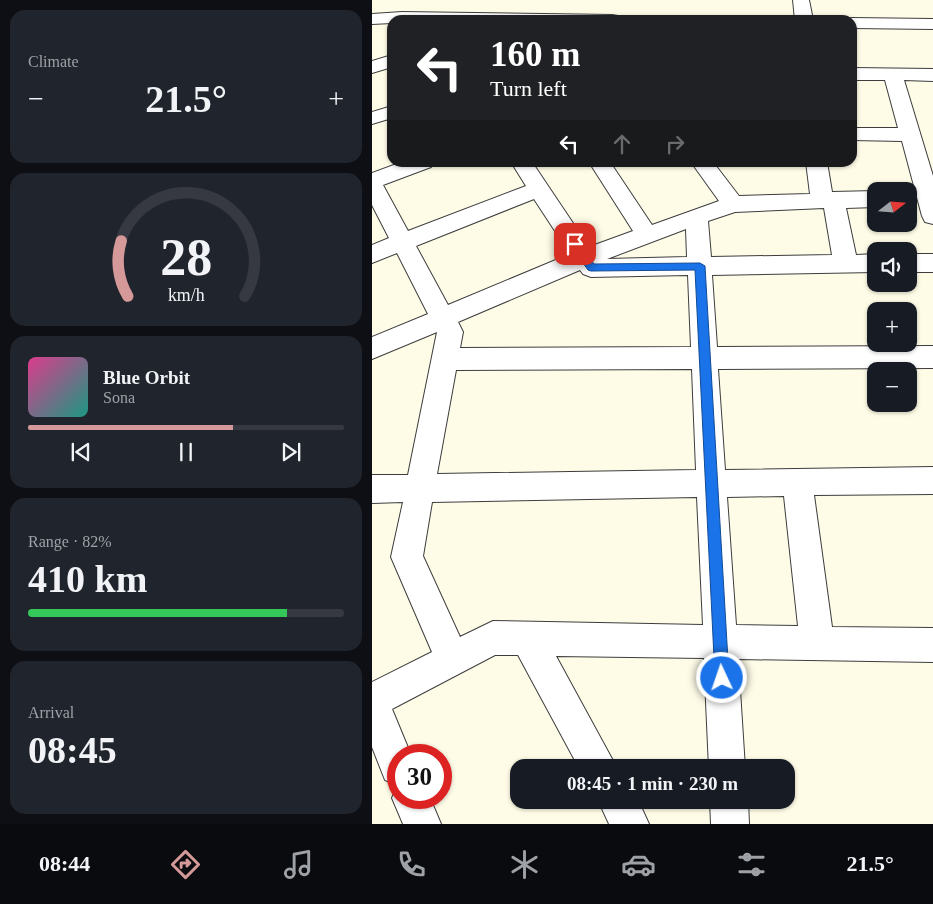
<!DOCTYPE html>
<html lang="en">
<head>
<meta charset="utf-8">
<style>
	:root { --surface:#171b24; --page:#20242c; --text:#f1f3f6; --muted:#9ea1a6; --line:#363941; --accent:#d69999 }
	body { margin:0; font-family:Georgia,serif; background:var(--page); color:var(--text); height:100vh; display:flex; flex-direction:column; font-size:19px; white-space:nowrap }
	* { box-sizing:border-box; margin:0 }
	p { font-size:16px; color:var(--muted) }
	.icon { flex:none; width:28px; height:28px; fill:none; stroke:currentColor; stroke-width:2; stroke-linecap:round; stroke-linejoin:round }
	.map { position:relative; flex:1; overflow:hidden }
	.panel { display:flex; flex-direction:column; gap:10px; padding:10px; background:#0d0f14; width:372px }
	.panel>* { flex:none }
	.banner { position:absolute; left:15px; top:15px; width:470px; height:152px; border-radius:15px; box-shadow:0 1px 4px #0004; background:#202124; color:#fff; overflow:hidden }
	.needle { width:32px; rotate:73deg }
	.controls { position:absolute; left:495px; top:182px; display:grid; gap:10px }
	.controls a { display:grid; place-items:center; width:50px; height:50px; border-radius:10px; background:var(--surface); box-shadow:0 1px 4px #0004; font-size:25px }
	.speed { position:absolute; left:15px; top:744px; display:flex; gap:10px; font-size:25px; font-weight:700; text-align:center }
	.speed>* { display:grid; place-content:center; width:65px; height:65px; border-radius:50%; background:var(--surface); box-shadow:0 1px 4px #0004; line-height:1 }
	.speed .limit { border:8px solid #d22; background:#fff; color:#111 }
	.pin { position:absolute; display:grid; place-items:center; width:42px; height:42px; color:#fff; margin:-21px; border-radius:10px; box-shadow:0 2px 8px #0006 }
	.me { position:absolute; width:55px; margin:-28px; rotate:357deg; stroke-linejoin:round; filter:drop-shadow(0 0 4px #0008) }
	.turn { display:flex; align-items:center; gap:18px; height:105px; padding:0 20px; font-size:22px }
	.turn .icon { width:65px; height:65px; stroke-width:2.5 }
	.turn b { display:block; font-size:35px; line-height:42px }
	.lanes { display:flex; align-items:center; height:48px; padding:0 20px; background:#0003; justify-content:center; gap:25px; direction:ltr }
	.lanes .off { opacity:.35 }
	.big { font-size:38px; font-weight:800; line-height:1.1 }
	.panel .widget { flex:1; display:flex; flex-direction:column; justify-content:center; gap:8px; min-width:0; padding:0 18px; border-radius:15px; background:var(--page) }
	.panel .dial { align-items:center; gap:0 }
	.dial svg { height:130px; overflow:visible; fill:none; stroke:var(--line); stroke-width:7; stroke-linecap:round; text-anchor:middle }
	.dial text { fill:var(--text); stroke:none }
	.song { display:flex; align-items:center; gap:15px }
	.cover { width:60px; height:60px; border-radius:8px; background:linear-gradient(135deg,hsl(330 70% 55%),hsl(170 70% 35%)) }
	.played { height:5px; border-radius:2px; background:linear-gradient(90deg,var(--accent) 65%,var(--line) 65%) }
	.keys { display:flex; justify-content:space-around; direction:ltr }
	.heat { display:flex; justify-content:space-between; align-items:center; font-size:28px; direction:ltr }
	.charge { height:8px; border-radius:4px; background:linear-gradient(90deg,#34c759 82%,var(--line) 0) }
	.trip { position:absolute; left:138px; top:759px; width:285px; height:50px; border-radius:15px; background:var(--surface); box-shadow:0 1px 4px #0004; font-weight:800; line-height:50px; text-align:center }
	.tab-bar { display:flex; height:80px; justify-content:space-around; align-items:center; background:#090b0e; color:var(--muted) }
	.tab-bar .icon { width:35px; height:35px }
	.tab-bar .current { color:var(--accent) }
	.tab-bar b { font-size:22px; color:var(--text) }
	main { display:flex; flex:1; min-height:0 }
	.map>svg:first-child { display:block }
</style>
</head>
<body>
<main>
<section class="panel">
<div class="widget"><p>Climate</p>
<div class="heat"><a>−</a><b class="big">21.5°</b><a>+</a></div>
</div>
<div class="widget dial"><svg viewBox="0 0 100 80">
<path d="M14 69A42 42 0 1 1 86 69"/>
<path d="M14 69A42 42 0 0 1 10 35" stroke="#d69999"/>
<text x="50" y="56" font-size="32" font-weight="700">28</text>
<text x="50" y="72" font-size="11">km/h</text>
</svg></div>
<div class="widget">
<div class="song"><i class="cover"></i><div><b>Blue Orbit</b><p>Sona</p></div></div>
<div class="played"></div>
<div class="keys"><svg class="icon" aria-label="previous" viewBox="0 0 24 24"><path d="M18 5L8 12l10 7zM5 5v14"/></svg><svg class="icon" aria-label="pause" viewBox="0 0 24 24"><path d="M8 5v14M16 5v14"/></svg><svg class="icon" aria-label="next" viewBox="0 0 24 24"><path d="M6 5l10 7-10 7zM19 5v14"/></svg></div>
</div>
<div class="widget"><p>Range · 82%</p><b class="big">410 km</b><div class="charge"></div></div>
<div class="widget"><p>Arrival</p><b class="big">08:45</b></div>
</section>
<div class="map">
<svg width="561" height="824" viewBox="0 0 561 824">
	<rect width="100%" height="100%" fill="#fefce7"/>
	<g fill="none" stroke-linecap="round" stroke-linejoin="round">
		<g stroke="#3d3d3d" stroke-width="2">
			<path id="minor" d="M 421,0 L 437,0 L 441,20 L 423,20 Z
				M 30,12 L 240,15 L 246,16 L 249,20 L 20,20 L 20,23 L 0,24 L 0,14 Z
				M 480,18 L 561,19 L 561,29 L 480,28 L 480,20 L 473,20 Z
				M 20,55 L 20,67 L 0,73 L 0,61 Z
				M 480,68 L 561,69 L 561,81 L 532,80 L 561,176 L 561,224 L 553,222 L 550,216 L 530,141 L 480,140 L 480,128 L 526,128 L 513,80 L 480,80 Z
				M 20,106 L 20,118 L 0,124 L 0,112 Z
				M 30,162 L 62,162 L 59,167 L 11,185 L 36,231 L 154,186 L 139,162 L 160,162 L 217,247 L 261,231 L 217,162 L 238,162 L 280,225 L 347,201 L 319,162 L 341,162 L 367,196 L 438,194 L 434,162 L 455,162 L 460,192 L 504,191 L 504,207 L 474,208 L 484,255 L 504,254 L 504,272 L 340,275 L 345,347 L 561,346 L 561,368 L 346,369 L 353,470 L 561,467 L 561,494 L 442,495 L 460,627 L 561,628 L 561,662 L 366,659 L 373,768 L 337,768 L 332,658 L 184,656 L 245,768 L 207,768 L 146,655 L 123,655 L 20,709 L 39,755 L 26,755 L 26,798 L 58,798 L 69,824 L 31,824 L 20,798 L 26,785 L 13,780 L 0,747 L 0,682 L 60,652 L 19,557 L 31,502 L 0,503 L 0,475 L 36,475 L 65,332 L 0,359 L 0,337 L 56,314 L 25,253 L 0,263 L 0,245 L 17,238 L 0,205 L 0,173 ZM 162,199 L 198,254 L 76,305 L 44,246 ZM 452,208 L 460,255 L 339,257 L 336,221 L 363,212 ZM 314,229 L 315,257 L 235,259 ZM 208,270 L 211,274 L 219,277 L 316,275 L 319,347 L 88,348 L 91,332 L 86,322 ZM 320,369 L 324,470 L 65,474 L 84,370 ZM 412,496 L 426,626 L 364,625 L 355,497 ZM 325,497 L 331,625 L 121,621 L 88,637 L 51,556 L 60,502 Z
				M 536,254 L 561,254 L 561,272 L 536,272 Z
				M 226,800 L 266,800 L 277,824 L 237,824 Z
				M 338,800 L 376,800 L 377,824 L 339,824 Z"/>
		</g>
		<use href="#minor" fill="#fff" fill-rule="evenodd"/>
	</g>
	<path fill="#1a73e8" stroke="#114b97" d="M 203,240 L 206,241 L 222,264 L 328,263 L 333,266 L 357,678 L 355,683 L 350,685 L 345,683 L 343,678 L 323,270 L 219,271 L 216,270 L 198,244 Z"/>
</svg>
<div class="controls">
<a><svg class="needle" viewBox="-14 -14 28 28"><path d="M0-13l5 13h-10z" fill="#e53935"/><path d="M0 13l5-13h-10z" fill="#9ea1a6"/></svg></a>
<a><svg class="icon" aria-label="sound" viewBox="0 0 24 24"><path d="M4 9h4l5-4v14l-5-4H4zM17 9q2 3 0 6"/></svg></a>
<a>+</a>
<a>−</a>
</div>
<div class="speed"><div class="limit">30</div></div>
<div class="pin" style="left:203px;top:244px;background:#d93025"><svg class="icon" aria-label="arrive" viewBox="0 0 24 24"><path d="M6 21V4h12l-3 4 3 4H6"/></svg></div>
<svg class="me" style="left:350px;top:678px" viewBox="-20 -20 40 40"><circle r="17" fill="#1a73e8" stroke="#fff" stroke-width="3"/><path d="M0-11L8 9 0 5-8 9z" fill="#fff"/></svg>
<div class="trip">08:45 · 1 min · 230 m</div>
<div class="banner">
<div class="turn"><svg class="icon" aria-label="left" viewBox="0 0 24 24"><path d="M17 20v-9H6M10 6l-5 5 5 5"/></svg><div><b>160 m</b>Turn left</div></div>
<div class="lanes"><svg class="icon" aria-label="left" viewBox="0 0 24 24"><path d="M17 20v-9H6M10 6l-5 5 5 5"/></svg><svg class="icon off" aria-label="ahead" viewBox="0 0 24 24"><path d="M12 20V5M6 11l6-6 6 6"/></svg><svg class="icon off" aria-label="right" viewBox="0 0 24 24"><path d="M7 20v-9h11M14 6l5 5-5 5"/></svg></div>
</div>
</div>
</main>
<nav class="tab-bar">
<b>08:44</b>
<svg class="icon current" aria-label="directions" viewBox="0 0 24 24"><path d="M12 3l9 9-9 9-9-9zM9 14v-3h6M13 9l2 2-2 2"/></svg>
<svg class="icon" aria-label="music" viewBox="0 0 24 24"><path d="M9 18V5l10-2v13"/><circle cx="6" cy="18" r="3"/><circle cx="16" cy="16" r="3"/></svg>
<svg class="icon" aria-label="phone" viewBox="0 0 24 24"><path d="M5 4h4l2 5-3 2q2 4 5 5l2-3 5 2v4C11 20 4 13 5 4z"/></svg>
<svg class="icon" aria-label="climate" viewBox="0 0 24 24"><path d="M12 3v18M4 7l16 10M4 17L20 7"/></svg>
<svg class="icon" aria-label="car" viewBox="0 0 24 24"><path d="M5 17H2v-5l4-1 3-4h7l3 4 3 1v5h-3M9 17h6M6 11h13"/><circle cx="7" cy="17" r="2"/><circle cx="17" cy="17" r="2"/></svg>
<svg class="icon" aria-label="filters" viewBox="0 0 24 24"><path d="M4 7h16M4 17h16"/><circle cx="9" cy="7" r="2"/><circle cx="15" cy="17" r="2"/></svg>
<b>21.5°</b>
</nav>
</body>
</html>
